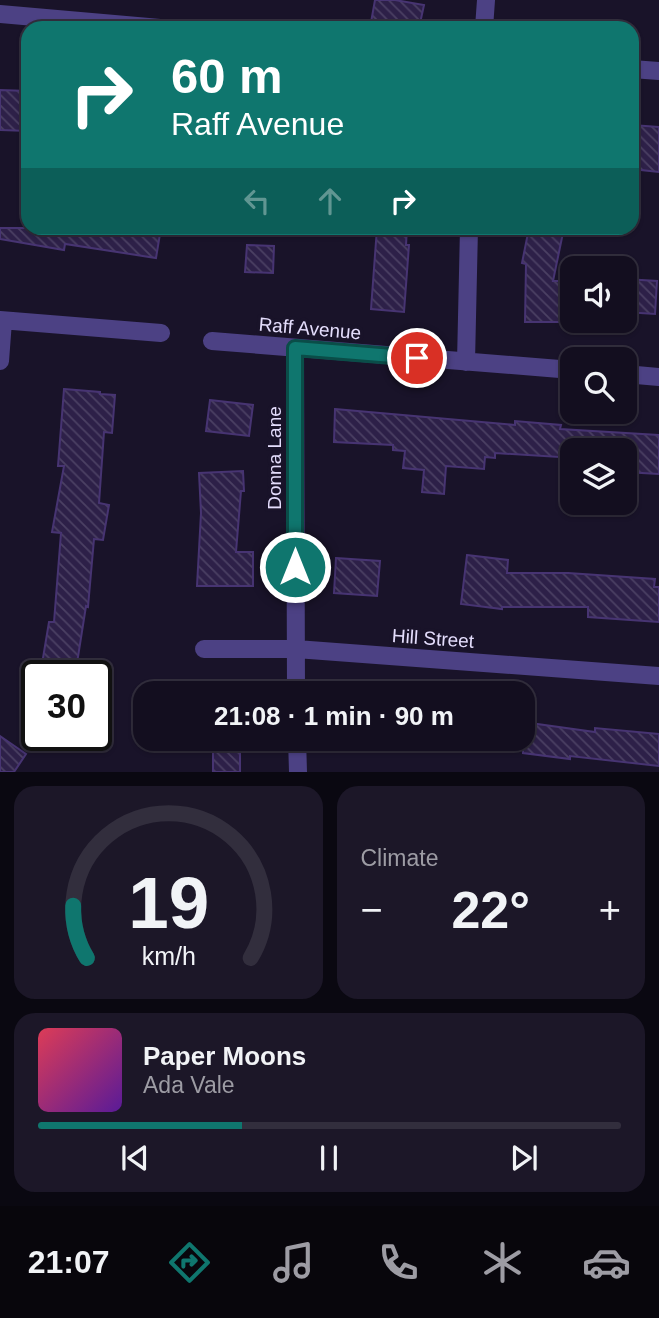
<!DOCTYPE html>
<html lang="en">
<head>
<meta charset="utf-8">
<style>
	:root { --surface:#130e1f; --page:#1c1728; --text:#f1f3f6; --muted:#9d9ca4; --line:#322e3d; --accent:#0f766e }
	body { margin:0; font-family:Arial,sans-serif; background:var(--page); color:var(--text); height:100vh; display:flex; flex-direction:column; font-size:26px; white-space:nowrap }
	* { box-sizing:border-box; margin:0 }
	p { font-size:23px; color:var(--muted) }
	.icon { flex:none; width:38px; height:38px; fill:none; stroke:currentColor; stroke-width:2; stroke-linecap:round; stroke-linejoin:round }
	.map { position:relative; height:772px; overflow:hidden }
	.details { display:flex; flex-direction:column; gap:14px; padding:14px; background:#0a0811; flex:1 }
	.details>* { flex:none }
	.hud { position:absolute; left:21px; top:21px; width:618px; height:214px; border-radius:21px; box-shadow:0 2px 5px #0004,0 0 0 2px var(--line); background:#0f766e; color:#fff; overflow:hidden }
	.fabs { position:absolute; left:560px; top:256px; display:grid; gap:14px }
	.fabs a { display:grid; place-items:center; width:77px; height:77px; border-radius:14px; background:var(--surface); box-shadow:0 2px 5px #0004,0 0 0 2px var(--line); font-size:35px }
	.speed { position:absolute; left:21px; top:660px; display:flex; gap:14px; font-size:35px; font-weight:700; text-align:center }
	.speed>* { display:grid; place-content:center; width:91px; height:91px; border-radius:50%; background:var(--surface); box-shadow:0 2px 5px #0004,0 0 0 2px var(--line); line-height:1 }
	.speed .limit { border:4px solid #111; border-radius:10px; background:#fff; color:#111 }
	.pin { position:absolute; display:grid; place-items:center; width:60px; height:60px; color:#fff; margin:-30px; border:4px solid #fff; border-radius:50%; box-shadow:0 2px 7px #0007 }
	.me { position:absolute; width:77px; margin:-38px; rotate:0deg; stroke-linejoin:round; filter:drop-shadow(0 0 5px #0008) }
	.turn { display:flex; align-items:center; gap:24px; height:147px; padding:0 35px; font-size:32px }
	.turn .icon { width:91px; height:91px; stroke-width:2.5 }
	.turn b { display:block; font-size:49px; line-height:60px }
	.lanes { display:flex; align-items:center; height:66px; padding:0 35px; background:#0003; justify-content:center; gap:35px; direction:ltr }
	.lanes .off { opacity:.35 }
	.big { font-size:52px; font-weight:700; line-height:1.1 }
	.details .card { flex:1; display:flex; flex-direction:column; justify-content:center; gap:10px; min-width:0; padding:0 24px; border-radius:21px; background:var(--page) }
	.details .dial { align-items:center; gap:0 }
	.dial svg { height:182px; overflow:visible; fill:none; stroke:var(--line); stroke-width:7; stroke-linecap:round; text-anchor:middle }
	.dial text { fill:var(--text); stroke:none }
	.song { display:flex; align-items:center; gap:21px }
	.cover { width:84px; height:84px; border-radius:10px; background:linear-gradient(135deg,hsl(350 70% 55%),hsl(270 70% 35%)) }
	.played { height:7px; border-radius:4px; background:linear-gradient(90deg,var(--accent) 35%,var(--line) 35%) }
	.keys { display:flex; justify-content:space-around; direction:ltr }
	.heat { display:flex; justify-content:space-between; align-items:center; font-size:38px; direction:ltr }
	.details .tiles { flex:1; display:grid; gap:14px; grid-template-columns:1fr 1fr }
	.card:last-child { grid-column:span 2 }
	.trip { position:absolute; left:133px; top:681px; width:402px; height:70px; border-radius:21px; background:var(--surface); box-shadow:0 2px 5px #0004,0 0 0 2px var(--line); font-weight:700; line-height:70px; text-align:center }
	.menu { display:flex; height:112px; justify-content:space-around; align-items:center; background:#08060c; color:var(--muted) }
	.menu .icon { width:49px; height:49px }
	.menu .selected { color:var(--accent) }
	.menu b { font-size:32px; color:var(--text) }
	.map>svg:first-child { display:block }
</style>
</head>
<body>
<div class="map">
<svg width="659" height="772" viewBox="0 0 659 772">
	<defs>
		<pattern id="building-back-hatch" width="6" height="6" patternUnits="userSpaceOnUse" patternTransform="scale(1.75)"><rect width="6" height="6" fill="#2d2048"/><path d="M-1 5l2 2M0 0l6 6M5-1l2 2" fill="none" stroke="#4b4063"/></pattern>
	</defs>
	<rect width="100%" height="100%" fill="#191329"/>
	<path fill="url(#building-back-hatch)" stroke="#473472" stroke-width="2" d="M 375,0 L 395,0 L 424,5 L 419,28 L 370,28 Z
		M 0,90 L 28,91 L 28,131 L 0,130 Z
		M 632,125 L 659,127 L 659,172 L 632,169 Z
		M 0,228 L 161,228 L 156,258 L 65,244 L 64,250 L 0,239 Z
		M 377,228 L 407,228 L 406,245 L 409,245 L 404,312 L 371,309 Z
		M 529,228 L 564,228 L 553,281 L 560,281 L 559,322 L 525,322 L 526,264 L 522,263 Z
		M 247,245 L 274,246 L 273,273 L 245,272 Z
		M 625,279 L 657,281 L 655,314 L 625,312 Z
		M 64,389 L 100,392 L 100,394 L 115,395 L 112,433 L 104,432 L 99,503 L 109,505 L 103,540 L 94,539 L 88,607 L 86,606 L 75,676 L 40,676 L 49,622 L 54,622 L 61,533 L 52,532 L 64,466 L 58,466 Z
		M 210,400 L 253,405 L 249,436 L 206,431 Z
		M 335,409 L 515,425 L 515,421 L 561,425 L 560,429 L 659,435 L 659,474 L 625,472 L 625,450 L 559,450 L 559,457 L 495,453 L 495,458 L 485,457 L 484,469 L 446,466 L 444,494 L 422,492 L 424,470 L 403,468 L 405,451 L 393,450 L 393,445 L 334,442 Z
		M 243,471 L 244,491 L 241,491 L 236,552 L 253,552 L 253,586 L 197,586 L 201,513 L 199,473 Z
		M 467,555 L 508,560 L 507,573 L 568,573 L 655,579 L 654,587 L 659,587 L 659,622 L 588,617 L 588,607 L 502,607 L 502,609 L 461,604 Z
		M 336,558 L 380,561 L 377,596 L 334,593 Z
		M 523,722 L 595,732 L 595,728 L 659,734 L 659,766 L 570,756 L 570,759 L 523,753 Z
		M 0,736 L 26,754 L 14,772 L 0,772 Z
		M 213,738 L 240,738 L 240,772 L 213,772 Z"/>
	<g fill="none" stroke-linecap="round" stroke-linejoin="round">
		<path stroke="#4c4184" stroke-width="18" d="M 0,14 L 160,28
			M 484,28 L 486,0
			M 632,69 L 659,71
			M 0,320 L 161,333
			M 212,341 L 572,370
			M 295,348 L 296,693
			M 0,361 L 3,321
			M 466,362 L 469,228
			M 625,374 L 659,377
			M 204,649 L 296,649 L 659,676
			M 297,738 L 298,772"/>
	</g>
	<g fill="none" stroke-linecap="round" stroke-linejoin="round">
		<g stroke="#0a4d48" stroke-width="18">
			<path id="route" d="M 295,567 L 295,348 L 417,358"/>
		</g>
		<use href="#route" stroke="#0f766e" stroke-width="12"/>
	</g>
	<g text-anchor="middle" stroke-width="7" stroke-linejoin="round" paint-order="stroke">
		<g font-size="19" fill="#e4ddfc" stroke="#191329">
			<text transform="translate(310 328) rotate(5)" y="7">Raff Avenue</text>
			<text transform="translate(274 458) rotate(-90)" y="7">Donna Lane</text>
			<text transform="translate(433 638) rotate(4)" y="7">Hill Street</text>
		</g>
	</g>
</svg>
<div class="fabs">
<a><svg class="icon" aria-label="sound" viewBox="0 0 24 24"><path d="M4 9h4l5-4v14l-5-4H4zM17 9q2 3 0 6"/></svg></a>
<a><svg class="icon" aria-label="search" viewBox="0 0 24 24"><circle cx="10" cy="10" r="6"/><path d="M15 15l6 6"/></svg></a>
<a><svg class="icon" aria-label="layers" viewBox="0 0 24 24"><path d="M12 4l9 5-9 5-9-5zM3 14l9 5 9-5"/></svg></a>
</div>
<div class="speed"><div class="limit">30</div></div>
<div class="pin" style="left:417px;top:358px;background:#d93025"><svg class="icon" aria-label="arrive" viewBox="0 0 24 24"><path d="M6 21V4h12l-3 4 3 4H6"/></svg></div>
<svg class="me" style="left:295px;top:567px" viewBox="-20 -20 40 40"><circle r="17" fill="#0f766e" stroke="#fff" stroke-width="3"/><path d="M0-11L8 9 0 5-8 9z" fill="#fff"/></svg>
<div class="trip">21:08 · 1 min · 90 m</div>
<div class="hud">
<div class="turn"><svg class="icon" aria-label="right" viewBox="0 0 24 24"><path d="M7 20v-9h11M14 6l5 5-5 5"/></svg><div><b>60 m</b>Raff Avenue</div></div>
<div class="lanes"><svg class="icon off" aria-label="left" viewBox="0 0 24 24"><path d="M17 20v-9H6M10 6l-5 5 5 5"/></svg><svg class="icon off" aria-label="ahead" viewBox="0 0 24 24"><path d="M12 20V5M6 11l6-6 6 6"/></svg><svg class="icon" aria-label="right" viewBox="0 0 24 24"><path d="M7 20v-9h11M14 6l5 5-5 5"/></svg></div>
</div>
</div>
<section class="details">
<div class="tiles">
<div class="card dial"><svg viewBox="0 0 100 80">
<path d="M14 69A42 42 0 1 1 86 69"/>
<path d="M14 69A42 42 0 0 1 8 46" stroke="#0f766e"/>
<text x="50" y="56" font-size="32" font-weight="700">19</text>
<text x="50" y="72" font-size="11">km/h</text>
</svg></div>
<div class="card"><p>Climate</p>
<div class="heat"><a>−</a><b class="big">22°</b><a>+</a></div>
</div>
<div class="card">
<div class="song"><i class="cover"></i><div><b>Paper Moons</b><p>Ada Vale</p></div></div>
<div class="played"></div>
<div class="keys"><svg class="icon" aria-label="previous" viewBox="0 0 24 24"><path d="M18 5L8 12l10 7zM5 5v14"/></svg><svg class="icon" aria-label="pause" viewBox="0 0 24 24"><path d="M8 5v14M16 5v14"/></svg><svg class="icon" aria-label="next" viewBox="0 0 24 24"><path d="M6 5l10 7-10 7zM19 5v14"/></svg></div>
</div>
</div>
</section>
<nav class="menu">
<b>21:07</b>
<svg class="icon selected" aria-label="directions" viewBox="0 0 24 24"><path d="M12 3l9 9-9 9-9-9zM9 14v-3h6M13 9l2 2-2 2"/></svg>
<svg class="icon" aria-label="music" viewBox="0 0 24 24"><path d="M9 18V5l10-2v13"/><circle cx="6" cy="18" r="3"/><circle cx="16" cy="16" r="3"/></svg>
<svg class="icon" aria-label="phone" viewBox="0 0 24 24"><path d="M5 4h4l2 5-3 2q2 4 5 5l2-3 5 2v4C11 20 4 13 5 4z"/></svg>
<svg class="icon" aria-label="climate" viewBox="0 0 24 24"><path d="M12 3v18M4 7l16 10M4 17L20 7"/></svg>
<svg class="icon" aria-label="car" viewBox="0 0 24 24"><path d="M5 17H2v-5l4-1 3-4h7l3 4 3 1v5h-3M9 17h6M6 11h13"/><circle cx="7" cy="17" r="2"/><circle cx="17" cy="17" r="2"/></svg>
</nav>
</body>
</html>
